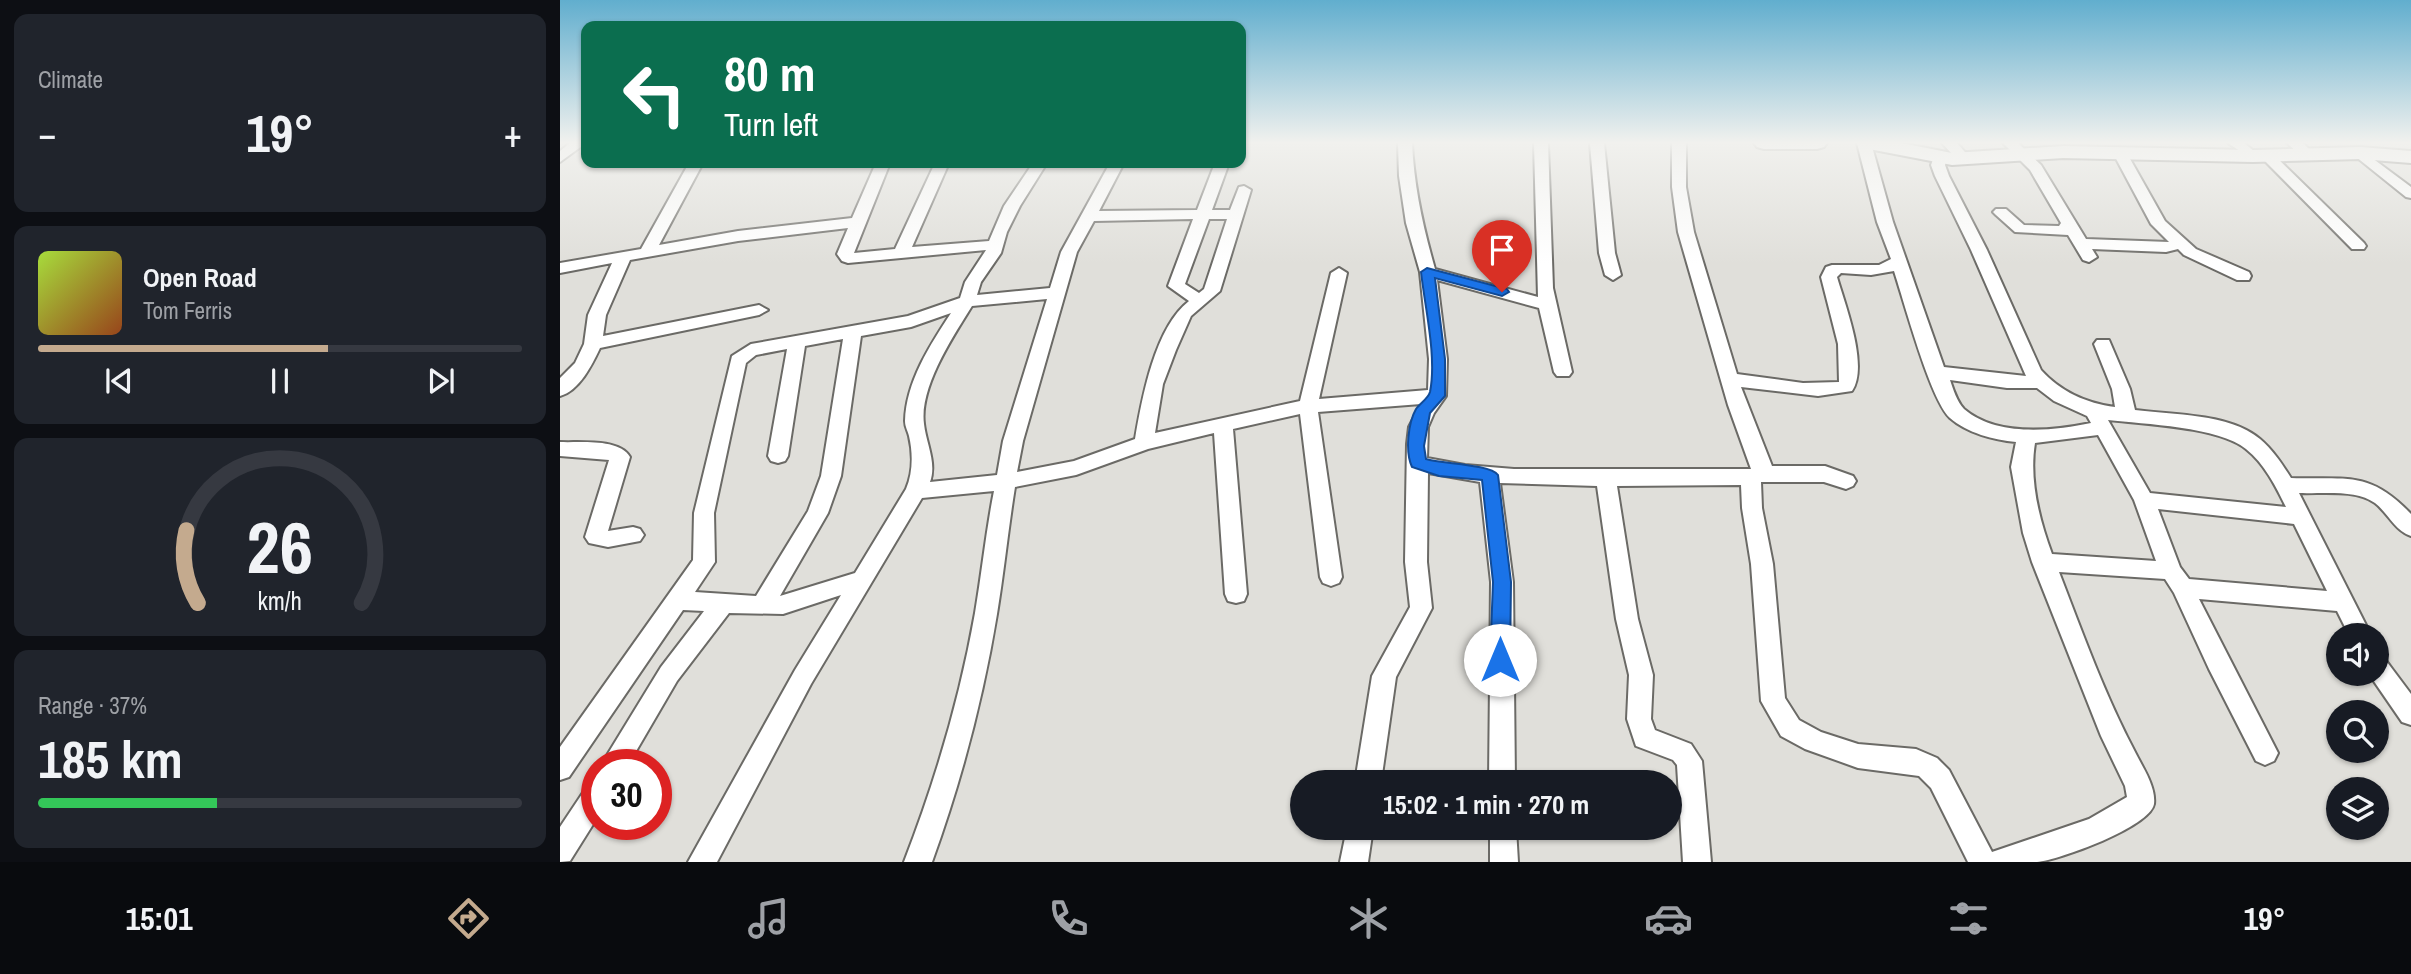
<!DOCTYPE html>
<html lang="en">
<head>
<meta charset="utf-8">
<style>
	:root { --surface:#171b24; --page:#20242c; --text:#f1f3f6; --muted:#9ea1a6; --line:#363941; --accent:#c4aa8e }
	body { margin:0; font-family:"Archivo Narrow",sans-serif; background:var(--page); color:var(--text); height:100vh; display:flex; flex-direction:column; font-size:26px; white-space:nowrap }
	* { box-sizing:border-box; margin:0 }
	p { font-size:23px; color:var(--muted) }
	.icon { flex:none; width:38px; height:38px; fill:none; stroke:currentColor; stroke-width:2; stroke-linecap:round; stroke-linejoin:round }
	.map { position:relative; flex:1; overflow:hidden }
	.sheet { display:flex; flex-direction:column; gap:14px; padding:14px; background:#0d0f14; width:560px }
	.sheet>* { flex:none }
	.top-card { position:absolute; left:21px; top:21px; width:665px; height:147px; border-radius:14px; box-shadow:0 2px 5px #0004; background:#0b6e4f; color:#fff; overflow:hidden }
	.tools { position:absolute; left:1766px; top:623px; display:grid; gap:14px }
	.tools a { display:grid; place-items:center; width:63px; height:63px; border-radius:50%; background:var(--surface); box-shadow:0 2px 5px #0004; font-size:35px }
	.speed { position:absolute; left:21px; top:749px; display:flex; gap:14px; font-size:35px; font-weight:700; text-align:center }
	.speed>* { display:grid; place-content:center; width:91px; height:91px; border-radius:50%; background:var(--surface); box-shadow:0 2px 5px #0004; line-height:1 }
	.speed .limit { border:10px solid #d22; background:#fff; color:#111 }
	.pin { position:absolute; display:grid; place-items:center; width:60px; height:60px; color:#fff; margin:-72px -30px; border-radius:50% 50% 50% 0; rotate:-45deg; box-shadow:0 0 7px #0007 }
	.pin .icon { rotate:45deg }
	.me { position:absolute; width:77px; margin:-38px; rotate:0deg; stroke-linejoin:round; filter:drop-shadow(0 0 5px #0008) }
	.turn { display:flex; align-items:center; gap:24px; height:147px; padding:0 28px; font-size:32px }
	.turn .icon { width:91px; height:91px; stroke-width:2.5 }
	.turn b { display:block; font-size:49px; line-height:60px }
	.big { font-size:52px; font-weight:700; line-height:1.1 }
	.sheet .tile { flex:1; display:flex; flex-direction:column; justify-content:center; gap:10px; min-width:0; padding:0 24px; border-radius:14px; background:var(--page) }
	.sheet .dial { align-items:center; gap:0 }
	.dial svg { height:182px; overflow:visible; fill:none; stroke:var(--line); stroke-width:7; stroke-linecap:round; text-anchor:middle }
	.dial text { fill:var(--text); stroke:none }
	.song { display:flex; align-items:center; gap:21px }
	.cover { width:84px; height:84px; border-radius:10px; background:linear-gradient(135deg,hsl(80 70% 55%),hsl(20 70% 35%)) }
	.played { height:7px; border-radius:4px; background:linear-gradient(90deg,var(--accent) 60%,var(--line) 60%) }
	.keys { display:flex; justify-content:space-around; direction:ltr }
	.heat { display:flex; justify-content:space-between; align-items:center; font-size:38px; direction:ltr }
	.charge { height:10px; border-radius:5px; background:linear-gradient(90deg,#34c759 37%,var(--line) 0) }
	.trip { position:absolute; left:730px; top:770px; width:392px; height:70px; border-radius:35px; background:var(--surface); box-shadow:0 2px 5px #0004; font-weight:700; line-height:70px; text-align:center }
	.menu { display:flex; height:112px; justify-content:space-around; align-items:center; background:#090b0e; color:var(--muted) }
	.menu .icon { width:49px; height:49px }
	.menu .current { color:var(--accent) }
	.menu b { font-size:32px; color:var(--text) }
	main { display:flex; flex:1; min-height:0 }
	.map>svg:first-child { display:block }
</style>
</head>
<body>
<main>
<section class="sheet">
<div class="tile"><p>Climate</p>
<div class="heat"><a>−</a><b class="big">19°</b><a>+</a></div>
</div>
<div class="tile">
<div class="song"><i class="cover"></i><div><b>Open Road</b><p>Tom Ferris</p></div></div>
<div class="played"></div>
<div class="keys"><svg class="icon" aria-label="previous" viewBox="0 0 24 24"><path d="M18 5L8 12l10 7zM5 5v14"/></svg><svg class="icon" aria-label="pause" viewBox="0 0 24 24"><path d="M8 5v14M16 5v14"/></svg><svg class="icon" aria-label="next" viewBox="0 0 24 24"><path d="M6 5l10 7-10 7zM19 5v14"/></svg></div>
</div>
<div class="tile dial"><svg viewBox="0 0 100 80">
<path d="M14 69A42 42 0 1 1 86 69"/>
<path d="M14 69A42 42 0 0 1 9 37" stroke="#c4aa8e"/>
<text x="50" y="56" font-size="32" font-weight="700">26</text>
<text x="50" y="72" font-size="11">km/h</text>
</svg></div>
<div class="tile"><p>Range · 37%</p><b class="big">185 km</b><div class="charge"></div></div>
</section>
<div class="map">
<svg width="1851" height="862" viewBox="0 0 1851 862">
	<rect width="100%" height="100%" fill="#e0dfda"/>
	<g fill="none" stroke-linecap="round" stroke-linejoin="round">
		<g stroke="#6b6a66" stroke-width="4">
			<path id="street" d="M 10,143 L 26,143 L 0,162 L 0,151 Z
				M 838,143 L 852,143 C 854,187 863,227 875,269 L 978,297 L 974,143 L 988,143 L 993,288 L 1012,372 L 1009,376 L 997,376 L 994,372 L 979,308 L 877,280 L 887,359 L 886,396 L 874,413 L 868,427 L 867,458 L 905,465 L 954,469 L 1191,469 L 1168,405 L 1118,232 L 1112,187 L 1112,143 L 1126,143 L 1126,187 L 1134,232 L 1177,374 L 1243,383 L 1279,382 L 1278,344 L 1261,277 L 1266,267 L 1272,265 L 1319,265 L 1331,259 L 1317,222 L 1297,143 L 1311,143 L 1333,222 L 1384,367 L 1466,376 L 1411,250 L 1375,176 L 1371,165 L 1375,154 L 1380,153 L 1387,157 L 1385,165 L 1389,176 L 1427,250 L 1481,370 C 1501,392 1526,403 1555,407 L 1552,389 L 1534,344 L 1537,340 L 1549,340 L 1570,389 L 1575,410 C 1613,415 1669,413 1700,439 C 1713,450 1722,464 1731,478 C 1788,480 1809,470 1851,514 L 1851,536 C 1835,531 1828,513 1815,503 C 1796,489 1762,494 1739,493 L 1811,635 L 1789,635 L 1777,611 L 1639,599 L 1718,753 L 1714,761 L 1705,765 L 1696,761 L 1649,669 L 1614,593 L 1605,579 L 1499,572 C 1523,634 1545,696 1576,754 C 1583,768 1596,787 1594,804 C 1590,827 1499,860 1477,862 C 1454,862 1430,862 1408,862 L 1371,788 L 1359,776 L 1298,768 L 1245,749 L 1221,736 L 1201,701 L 1191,564 L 1182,508 L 1181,485 L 1057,486 L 1078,619 L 1093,675 L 1091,719 L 1095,730 L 1131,744 L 1142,761 L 1151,862 L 1123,862 L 1117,765 L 1113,760 L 1076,746 L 1067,719 L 1069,675 L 1056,619 L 1037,486 L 940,483 L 953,582 L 955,782 L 929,782 L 931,582 L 920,482 L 868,473 L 867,562 L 872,608 L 836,677 L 821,782 L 795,782 L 812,676 L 850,607 L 845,562 L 847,444 L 849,427 L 861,404 L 758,412 L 782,577 L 779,583 L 771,586 L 763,583 L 760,577 L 740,414 L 673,429 L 687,594 L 684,601 L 676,603 L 668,601 L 665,594 L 654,433 L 588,449 L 516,475 L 455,487 C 448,530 444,572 437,614 C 423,699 401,782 372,862 L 344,862 C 375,782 400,698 415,613 C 422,572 426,531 434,491 L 362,498 L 251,684 L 157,862 L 128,862 L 235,670 L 281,595 L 223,614 L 169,613 L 117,681 L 68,765 L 41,765 L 101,667 L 144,611 L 123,610 L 9,777 L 0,780 L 0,747 L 133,560 L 134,513 L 172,356 L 191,344 L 348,316 L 400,298 L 405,282 L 426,250 L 288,263 L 282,261 L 277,254 L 288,228 L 178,241 L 70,260 L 46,315 L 43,336 L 199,305 L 208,310 L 199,315 L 40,348 C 32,365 19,391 0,396 L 0,378 L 15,363 L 24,344 L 28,315 L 52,263 L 0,273 L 0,263 L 81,249 L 129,163 L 143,163 L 99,245 L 178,231 L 292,218 L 316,163 L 330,163 L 294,253 L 335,249 L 375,163 L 389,163 L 352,247 L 429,241 L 444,206 L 473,163 L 487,163 L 460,206 L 447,232 L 441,253 L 421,282 L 417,295 L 490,288 L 501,252 L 550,163 L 564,163 L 539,211 L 637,210 L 655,163 L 669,163 L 652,210 L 670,210 L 679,187 L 684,186 L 691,190 L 660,291 L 631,316 L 616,350 L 603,384 L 595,433 L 740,401 L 771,273 L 779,268 L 787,273 L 759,399 L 868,390 L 869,359 L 860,272 L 846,223 L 839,176 ZM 633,219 L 608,286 L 629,301 C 595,327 582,398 575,439 L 514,461 L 457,472 L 463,441 L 517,252 L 534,221 ZM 649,219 L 667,219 L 644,289 L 639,293 L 625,284 ZM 1334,271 C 1344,301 1370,399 1390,418 C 1407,433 1434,440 1456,442 L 1451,467 L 1463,533 L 1472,562 L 1541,736 L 1565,786 L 1567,797 L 1529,819 L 1432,852 L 1389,770 L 1377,758 L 1356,749 L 1298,744 L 1261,732 L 1239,720 L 1225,698 L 1213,564 L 1202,508 L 1201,482 L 1264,482 L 1286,489 L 1293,486 L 1296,481 L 1293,476 L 1265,466 L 1212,466 L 1181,387 L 1258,396 L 1292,391 C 1309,366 1285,305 1277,277 L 1281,273 L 1311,275 ZM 487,299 L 443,441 L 437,475 L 370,482 C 377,463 366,443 364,424 C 359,387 394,335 412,306 ZM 391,313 C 370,345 346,382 345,421 C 345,427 348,431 349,436 C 353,453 353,473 346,489 L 295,573 L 220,596 L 268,513 L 281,476 L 301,336 L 351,327 ZM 283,339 L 261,476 L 248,511 L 196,596 L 135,592 L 155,562 L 154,513 L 186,363 L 196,355 L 227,349 L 208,456 L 211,461 L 218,463 L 225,461 L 228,456 L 245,346 ZM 1390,380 L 1447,388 L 1477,388 L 1494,401 L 1527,416 L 1531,423 C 1492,431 1437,437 1404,409 C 1397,402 1393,389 1390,380 ZM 1548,420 C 1584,424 1659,427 1686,449 C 1705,464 1716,487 1726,507 L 1590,493 ZM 1538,435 L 1574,500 L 1596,561 L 1492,554 C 1479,519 1469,480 1475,443 ZM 1598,509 L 1734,524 L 1767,591 L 1629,579 L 1620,567 Z
				M 1030,143 L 1044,143 L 1055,253 L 1061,275 L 1053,280 L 1045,275 L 1039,253 Z
				M 1382,143 L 1397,143 L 1411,159 L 1409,162 L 1399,162 Z
				M 1443,143 L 1458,143 L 1481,165 L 1526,239 L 1609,242 L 1591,224 L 1553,153 L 1555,150 L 1565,150 L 1605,221 L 1636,249 L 1689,272 L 1691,276 L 1689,280 L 1677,280 L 1624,255 L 1618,249 L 1606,252 L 1532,249 L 1537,257 L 1529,262 L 1523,260 L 1508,235 L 1455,232 L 1436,215 L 1433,212 L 1436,209 L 1446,209 L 1464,225 L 1499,226 L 1501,223 L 1470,170 Z
				M 1668,143 L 1684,143 L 1700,156 L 1707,152 L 1712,153 L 1804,243 L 1806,246 L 1804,249 L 1792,249 L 1700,156 L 1693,160 Z
				M 1727,143 L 1743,143 L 1754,154 L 1752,157 L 1742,157 Z
				M 1800,149 L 1851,187 L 1851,198 L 1846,197 L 1795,156 L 1793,153 Z
				M 0,442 C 19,443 59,438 70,457 L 48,531 L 73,527 L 80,529 L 84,535 L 80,541 L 48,547 L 29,543 L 25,537 L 49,460 L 0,456 Z
				M 1816,655 L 1824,658 L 1851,694 L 1851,725 L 1842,722 L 1809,674 L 1816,674 Z
				M 37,782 L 37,818 L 10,861 L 0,862 L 0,827 L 28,785 Z
				M 787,828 L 813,828 L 808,862 L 780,862 Z
				M 930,828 L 956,828 L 958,862 L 930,862 Z"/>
		</g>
		<g stroke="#6b6a66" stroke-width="4">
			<path id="secondary" d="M 1194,143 L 1267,143 L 1264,147 L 1257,149 L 1204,149 L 1197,147 Z
				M 1299,143 L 1341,143 L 1392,153 L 1503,146 L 1693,150 L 1800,147 L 1851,151 L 1851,163 L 1800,159 L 1693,162 L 1503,158 L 1392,165 L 1309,149 L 1302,147 Z"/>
		</g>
		<use href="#street" fill="#fff" fill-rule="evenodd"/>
		<use href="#secondary" fill="#fff" fill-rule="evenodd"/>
	</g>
	<linearGradient id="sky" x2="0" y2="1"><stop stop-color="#61aece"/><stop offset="0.54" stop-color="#f1f1ee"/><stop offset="1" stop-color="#f1f1ee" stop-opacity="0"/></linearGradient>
	<rect width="1851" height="264" fill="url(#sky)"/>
	<path fill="#1a73e8" stroke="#114b97" stroke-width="2" d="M 867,268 L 947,289 L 949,292 L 942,296 L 875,278 L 885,359 L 885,396 L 870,413 L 864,446 L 866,459 C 882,464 930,464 938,475 L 951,582 L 950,660 L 947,666 L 940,669 L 933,666 L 930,660 L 933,582 L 922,480 L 879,476 L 852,467 C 845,452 848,423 856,409 C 860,403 868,399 870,392 C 877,357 865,308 861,272 Z"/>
</svg>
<div class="tools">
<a><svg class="icon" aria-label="sound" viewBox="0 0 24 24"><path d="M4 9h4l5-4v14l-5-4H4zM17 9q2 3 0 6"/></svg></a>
<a><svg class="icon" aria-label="search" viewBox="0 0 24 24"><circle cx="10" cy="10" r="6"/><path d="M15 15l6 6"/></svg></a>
<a><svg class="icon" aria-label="layers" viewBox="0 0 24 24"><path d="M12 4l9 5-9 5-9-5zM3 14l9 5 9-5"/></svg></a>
</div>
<div class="speed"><div class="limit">30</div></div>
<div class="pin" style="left:942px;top:292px;background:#d93025"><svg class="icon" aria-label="arrive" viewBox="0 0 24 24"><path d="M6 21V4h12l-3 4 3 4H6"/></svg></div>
<svg class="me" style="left:940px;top:660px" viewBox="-20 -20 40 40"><circle r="19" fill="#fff"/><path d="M0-13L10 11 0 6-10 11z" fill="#1a73e8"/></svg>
<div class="trip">15:02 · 1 min · 270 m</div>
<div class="top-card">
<div class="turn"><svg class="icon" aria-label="left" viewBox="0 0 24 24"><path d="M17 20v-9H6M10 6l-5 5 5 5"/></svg><div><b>80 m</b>Turn left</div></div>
</div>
</div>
</main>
<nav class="menu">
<b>15:01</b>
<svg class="icon current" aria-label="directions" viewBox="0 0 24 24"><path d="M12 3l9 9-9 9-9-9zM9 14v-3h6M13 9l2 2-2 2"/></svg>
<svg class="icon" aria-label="music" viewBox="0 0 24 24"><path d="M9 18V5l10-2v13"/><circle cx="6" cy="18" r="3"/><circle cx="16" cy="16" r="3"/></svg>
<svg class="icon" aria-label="phone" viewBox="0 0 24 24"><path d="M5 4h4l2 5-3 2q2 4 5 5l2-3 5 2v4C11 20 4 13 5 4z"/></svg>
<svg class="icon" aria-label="climate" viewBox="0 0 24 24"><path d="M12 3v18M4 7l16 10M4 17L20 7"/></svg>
<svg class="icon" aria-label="car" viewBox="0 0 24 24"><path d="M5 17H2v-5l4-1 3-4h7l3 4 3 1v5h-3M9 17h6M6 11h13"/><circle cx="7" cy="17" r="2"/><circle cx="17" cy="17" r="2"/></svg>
<svg class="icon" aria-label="filters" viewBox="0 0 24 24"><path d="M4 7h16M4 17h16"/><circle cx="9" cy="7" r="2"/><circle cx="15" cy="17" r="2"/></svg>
<b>19°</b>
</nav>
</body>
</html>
